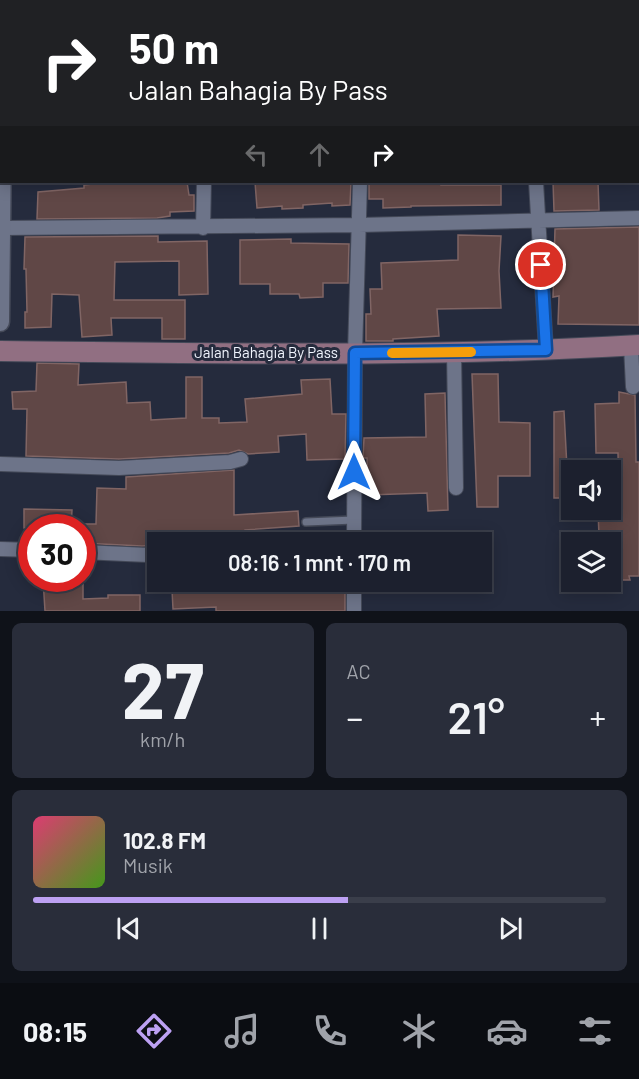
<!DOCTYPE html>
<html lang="id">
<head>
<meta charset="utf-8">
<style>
	:root { --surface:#1c202e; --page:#292d3a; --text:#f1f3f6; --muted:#a0a3aa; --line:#3a3e4a; --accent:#bca0f2 }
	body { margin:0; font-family:Barlow,sans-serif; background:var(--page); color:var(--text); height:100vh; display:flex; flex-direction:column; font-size:22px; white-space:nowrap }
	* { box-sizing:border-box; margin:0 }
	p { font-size:20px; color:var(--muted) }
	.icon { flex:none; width:33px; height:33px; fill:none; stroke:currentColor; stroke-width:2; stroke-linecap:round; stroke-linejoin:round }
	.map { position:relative; height:611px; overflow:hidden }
	.panel { display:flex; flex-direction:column; gap:12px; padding:12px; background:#0f1219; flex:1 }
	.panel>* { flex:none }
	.hud { position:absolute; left:0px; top:0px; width:639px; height:183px; box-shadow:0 3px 15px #0003,0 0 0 2px var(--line); background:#202124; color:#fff; overflow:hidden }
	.fabs { position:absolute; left:561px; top:460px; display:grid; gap:12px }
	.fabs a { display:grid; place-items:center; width:60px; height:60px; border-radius:0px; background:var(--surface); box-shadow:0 3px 15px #0003,0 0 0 2px var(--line); font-size:30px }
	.speed { position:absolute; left:18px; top:514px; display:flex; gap:12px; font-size:30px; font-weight:700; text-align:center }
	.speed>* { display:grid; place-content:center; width:78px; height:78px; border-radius:50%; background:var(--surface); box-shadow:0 3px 15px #0003,0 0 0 2px var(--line); line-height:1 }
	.speed .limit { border:9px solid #d22; background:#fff; color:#111 }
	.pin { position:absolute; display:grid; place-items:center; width:51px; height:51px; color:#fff; margin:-26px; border:3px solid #fff; border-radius:50%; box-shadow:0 2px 6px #0007 }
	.me { position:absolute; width:66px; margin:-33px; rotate:0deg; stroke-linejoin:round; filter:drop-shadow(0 0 4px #0008) }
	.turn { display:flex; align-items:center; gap:21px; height:126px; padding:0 30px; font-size:27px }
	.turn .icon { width:78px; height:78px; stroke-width:2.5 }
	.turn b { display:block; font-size:42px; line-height:51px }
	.lanes { display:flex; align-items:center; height:57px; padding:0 30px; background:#0003; justify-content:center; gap:30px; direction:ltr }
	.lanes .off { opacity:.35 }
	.big { font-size:45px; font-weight:600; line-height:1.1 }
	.panel .widget { flex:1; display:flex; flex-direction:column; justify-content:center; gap:9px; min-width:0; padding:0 21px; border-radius:9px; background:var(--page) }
	.panel .dial { align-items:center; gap:0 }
	.dial b { font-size:78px; line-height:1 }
	.song { display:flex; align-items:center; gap:18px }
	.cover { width:72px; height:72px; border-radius:9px; background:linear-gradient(135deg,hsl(340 70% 55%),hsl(100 70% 35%)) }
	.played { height:6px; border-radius:3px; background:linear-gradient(90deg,var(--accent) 55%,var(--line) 55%) }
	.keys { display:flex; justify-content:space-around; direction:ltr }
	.heat { display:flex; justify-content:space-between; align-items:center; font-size:33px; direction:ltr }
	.panel .tiles { flex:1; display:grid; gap:12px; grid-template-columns:1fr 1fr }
	.widget:last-child { grid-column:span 2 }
	.trip { position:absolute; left:147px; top:532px; width:345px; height:60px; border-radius:0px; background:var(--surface); box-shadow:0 3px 15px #0003,0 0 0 2px var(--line); font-weight:600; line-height:60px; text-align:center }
	.menu { display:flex; height:96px; justify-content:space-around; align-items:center; background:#0b0d12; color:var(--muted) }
	.menu .icon { width:42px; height:42px }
	.menu .on { color:var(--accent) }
	.menu b { font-size:27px; color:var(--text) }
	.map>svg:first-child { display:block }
</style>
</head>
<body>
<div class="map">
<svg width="639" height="611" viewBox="0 0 639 611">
	<rect width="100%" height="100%" fill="#252b3d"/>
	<path fill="#604746" stroke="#806564" stroke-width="1.5" d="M 111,182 L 187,182 L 189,195 L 194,195 L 194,211 L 170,212 L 170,216 L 157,218 L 37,219 L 38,192 L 84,188 L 84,185 Z
		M 255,182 L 351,182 L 350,205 L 332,206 L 332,203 L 303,205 L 303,208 L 282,209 L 282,206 L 257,208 Z
		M 369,182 L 441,182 L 441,185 L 501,185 L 501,205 L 411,206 L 411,207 L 383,208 L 383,199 L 369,199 Z
		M 553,182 L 598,182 L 599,210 L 554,211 Z
		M 639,227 L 639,325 L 558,324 L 559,296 L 553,297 L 555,229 Z
		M 458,235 L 501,236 L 499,271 L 501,308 L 437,309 L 439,336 L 393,339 L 393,341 L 366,341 L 366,314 L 371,314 L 370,289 L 382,289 L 381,263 L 458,260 Z
		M 158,236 L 158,242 L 207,241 L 208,294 L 179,295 L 179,261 L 115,262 L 114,300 L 185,300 L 185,339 L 162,339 L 162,318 L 111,318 L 112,335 L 82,337 L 79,295 L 52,294 L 51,327 L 25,328 L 25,312 L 27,312 L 26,269 L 24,269 L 25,237 Z
		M 291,239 L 291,243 L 349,244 L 348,283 L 323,283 L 323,297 L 300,298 L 299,294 L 270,294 L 270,284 L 240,284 L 240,240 Z
		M 37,363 L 79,364 L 78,385 L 126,382 L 127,403 L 150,402 L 151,420 L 186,418 L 186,377 L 202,377 L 202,418 L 219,418 L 219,423 L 247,422 L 245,399 L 302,394 L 301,380 L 330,379 L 332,414 L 346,414 L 345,459 L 307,460 L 306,434 L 278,436 L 279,452 L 248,454 L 239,450 L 229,453 L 119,459 L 26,456 L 27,409 L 13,409 L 12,392 L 36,391 Z
		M 472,374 L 498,374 L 499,422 L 530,423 L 530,476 L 498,476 L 498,507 L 477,507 Z
		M 619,392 L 635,395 L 636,462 L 639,462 L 639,576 L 629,576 L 630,580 L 614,580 L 613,536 L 599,536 L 598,510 L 610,510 L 610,503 L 619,503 L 618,453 L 596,453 L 595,404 L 619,403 Z
		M 445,393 L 448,510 L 428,511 L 427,493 L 368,495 L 367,458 L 363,458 L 364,438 L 426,437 L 425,394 Z
		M 564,411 L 567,468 L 572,468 L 572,498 L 554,498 L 554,412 Z
		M 234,470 L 234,515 L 298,511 L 299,526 L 245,530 L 245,543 L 158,543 L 158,545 L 142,546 L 82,543 L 82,524 L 96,524 L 97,488 L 126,489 L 126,477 Z
		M 24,509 L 72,510 L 71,528 L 24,528 Z
		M 43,579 L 83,579 L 83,599 L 108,598 L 108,595 L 140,595 L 140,611 L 45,611 Z
		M 283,582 L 345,582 L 345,611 L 216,611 L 216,607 L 173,609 L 172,590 L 283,585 Z"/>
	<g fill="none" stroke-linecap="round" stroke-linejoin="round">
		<g stroke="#444958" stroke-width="10">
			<path id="service" d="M 306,522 L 354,520"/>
		</g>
		<g stroke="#444958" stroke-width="16">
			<path id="minor" d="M 526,0 L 526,2
				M 209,2 L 209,0
				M 361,2 L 361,0
				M 536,182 L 546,350
				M 1,228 L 359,225 L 639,218
				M 203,228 L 204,182
				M 631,346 L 633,387
				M 454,352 L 456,488
				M 0,464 L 119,468 L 230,462 L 241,459
				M 354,543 L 355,353 L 360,182
				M 0,549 L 32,550
				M 82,552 L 148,555
				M 354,611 L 354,582"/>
		</g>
		<g stroke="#444958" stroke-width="21">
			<path id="tertiary" d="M 3,2 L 3,0
				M 0,322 L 2,146"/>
		</g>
		<g stroke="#444958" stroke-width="22">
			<path id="secondary" d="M 0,351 C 213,353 426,358 639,345"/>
		</g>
		<use href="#service" stroke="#6d7489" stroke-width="7"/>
		<use href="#minor" stroke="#6d7489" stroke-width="14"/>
		<use href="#tertiary" stroke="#6d7489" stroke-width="18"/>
		<use href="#secondary" stroke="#916f82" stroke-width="20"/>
	</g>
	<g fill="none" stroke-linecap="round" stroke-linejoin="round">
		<g stroke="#114b97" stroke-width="15">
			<path id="route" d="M 354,472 L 355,353 L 546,350 L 541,265"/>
		</g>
		<use href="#route" stroke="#1a73e8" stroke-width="10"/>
		<path stroke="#f59e0b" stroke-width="10" d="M 392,353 L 471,352"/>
	</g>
	<g text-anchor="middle" stroke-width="6" stroke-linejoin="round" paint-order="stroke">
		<g font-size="15" fill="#f1f5fe" stroke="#252b3d">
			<text x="266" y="358">Jalan Bahagia By Pass</text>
		</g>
	</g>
</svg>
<div class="fabs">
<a><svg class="icon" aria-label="sound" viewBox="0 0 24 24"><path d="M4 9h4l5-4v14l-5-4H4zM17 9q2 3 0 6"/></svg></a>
<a><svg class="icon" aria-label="layers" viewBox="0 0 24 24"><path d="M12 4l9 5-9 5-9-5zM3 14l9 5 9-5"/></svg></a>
</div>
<div class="speed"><div class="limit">30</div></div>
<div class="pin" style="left:541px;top:265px;background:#d93025"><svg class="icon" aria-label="arrive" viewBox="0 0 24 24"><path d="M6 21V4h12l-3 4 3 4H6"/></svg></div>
<svg class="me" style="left:354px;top:472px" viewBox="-20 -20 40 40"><path d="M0-17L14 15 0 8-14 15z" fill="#1a73e8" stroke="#fff" stroke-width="4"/></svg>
<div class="trip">08:16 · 1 mnt · 170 m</div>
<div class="hud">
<div class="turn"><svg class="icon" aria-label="right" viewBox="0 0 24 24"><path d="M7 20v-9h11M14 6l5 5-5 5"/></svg><div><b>50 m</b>Jalan Bahagia By Pass</div></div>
<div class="lanes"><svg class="icon off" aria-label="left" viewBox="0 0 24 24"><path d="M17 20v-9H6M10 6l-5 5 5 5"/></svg><svg class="icon off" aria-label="ahead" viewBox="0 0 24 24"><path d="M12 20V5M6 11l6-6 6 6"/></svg><svg class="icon" aria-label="right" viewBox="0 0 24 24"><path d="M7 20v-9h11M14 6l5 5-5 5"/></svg></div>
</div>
</div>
<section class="panel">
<div class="tiles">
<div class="widget dial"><b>27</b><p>km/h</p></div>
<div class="widget"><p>AC</p>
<div class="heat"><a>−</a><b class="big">21°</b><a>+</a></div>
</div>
<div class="widget">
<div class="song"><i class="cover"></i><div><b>102.8 FM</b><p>Musik</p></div></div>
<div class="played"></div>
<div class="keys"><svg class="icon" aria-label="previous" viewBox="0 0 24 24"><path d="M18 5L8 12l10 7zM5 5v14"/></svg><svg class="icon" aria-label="pause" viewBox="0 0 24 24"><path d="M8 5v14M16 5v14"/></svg><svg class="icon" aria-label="next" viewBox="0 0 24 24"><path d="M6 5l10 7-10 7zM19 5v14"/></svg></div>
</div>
</div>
</section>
<nav class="menu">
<b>08:15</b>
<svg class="icon on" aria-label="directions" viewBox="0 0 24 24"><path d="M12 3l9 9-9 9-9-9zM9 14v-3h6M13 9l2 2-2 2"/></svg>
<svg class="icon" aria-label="music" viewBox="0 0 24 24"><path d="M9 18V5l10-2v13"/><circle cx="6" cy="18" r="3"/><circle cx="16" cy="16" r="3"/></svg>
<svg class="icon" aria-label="phone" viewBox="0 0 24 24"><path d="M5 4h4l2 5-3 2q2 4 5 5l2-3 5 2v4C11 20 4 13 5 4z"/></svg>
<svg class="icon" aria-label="climate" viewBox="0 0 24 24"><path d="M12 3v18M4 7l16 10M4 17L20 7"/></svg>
<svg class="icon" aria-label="car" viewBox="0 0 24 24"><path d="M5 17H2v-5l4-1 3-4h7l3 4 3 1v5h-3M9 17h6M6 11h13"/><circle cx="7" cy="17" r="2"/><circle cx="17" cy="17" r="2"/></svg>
<svg class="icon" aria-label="filters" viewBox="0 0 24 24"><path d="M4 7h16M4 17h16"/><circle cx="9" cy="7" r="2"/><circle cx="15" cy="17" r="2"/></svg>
</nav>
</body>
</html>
